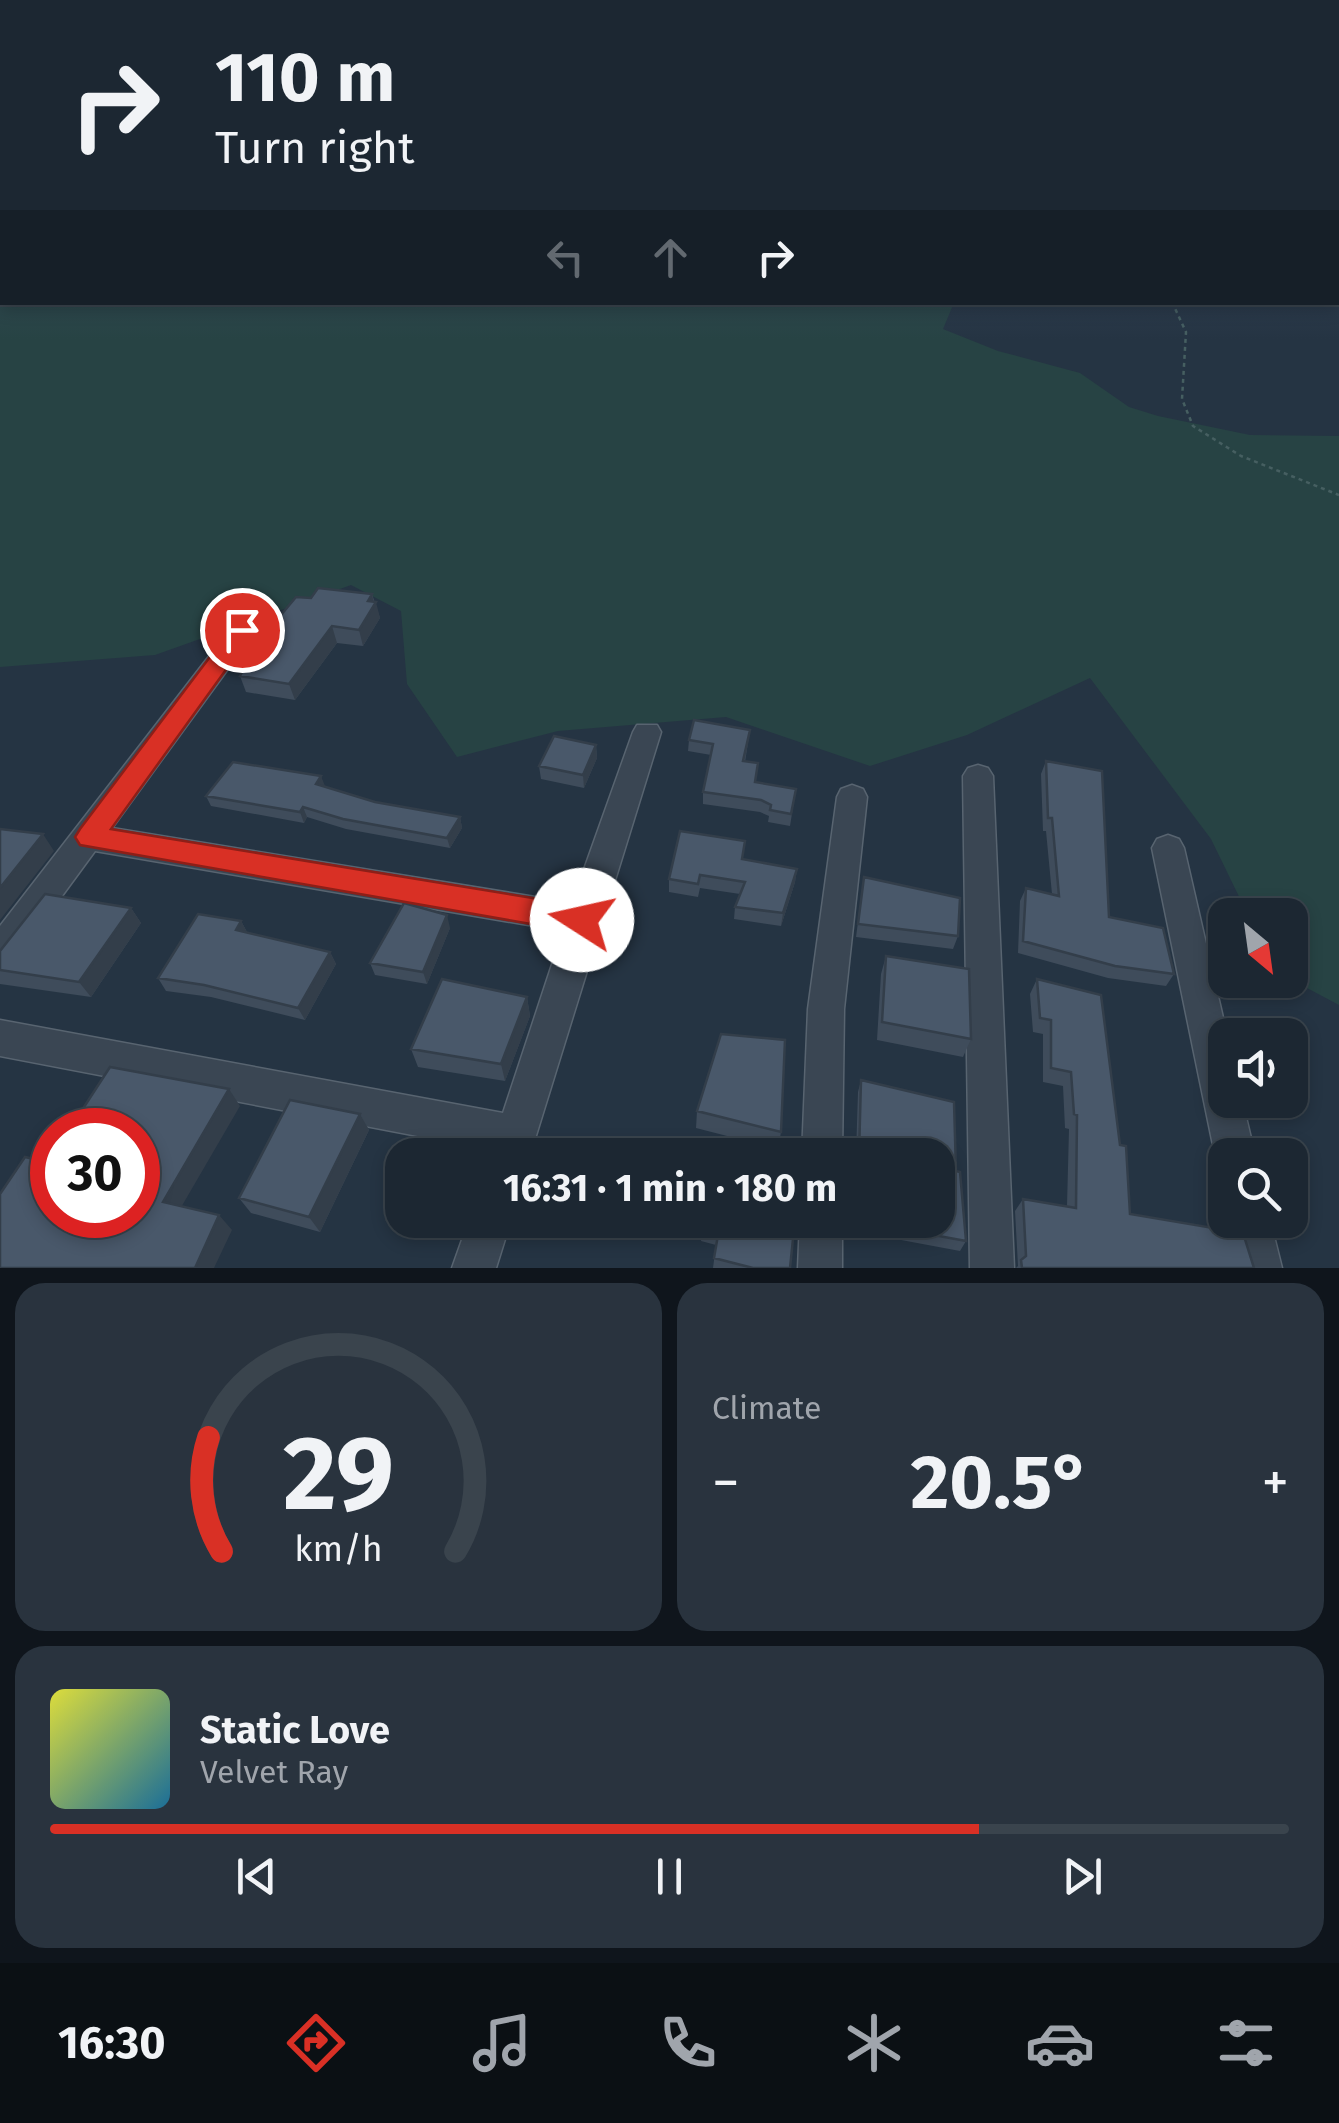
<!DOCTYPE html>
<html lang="en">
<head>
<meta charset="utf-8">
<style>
	:root { --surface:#1c2732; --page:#29333e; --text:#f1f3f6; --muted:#a0a5ac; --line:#3a444d; --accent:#d93025 }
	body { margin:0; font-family:"Fira Sans",sans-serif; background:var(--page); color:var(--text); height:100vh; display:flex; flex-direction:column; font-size:38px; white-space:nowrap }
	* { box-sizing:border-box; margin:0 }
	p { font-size:32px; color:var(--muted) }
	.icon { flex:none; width:55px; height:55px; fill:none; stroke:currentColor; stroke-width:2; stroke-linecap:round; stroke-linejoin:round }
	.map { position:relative; height:1268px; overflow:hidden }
	.details { display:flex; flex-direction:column; gap:15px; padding:15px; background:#0f151c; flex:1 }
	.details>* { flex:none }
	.banner { position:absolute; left:0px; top:0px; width:1340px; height:305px; box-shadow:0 5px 15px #0003,0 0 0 2px var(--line); background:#1c2732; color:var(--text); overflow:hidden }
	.needle { width:65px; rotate:151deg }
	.controls { position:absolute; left:1208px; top:898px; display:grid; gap:20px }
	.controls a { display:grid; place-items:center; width:100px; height:100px; border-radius:20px; background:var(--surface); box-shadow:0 5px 15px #0003,0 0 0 2px var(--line); font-size:50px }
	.speed { position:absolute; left:30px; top:1108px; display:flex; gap:20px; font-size:50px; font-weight:700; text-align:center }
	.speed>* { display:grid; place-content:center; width:130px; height:130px; border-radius:50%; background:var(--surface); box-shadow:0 5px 15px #0003,0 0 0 2px var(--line); line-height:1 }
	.speed .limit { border:15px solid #d22; background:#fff; color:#111 }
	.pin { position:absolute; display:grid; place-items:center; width:85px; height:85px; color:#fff; margin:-42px; border:5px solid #fff; border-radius:50%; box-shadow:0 2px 10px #0007 }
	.me { position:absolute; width:110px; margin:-55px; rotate:280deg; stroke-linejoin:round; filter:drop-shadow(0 0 8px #0008) }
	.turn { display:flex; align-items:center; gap:35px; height:210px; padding:0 50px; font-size:45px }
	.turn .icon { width:130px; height:130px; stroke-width:2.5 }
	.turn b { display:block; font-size:70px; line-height:85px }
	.lanes { display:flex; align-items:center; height:95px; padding:0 50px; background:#0003; justify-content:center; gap:50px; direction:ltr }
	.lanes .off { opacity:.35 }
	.big { font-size:75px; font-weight:700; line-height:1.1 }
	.details .card { flex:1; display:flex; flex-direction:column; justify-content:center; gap:15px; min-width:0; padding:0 35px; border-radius:30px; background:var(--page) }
	.details .dial { align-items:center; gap:0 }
	.dial svg { height:260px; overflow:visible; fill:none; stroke:var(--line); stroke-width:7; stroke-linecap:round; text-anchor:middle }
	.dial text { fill:var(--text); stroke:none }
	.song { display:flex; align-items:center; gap:30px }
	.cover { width:120px; height:120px; border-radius:15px; background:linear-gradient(135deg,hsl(60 70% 55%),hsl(200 70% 35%)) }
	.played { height:10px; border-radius:5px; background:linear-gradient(90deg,var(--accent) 75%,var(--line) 75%) }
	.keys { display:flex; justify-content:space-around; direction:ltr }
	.heat { display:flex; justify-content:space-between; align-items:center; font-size:55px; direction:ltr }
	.details .tiles { flex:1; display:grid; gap:15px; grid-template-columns:1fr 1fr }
	.card:last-child { grid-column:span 2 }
	.trip { position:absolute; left:385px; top:1138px; width:570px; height:100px; border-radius:30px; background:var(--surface); box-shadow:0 5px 15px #0003,0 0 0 2px var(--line); font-weight:700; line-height:100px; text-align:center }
	.menu { display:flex; height:160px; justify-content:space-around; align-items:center; background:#0b1014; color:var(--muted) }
	.menu .icon { width:70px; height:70px }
	.menu .active { color:var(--accent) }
	.menu b { font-size:45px; color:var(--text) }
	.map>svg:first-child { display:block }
</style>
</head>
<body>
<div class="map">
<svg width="1339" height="1268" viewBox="0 0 1339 1268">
	<rect width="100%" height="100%" fill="#253443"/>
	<path fill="#274344" d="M 0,161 L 2,302 L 960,303 L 953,305 L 943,329 L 998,351 L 1080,373 L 1129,407 L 1158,416 L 1250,435 L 1339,436 L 1339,1005 L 1290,979 L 1290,915 L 1248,915 L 1211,839 L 1090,678 L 967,735 L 870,766 L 726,717 L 558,731 L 457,757 L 407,684 L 401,611 L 351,585 L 155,655 L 0,667 Z"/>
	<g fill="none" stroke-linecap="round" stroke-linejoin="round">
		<g stroke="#586470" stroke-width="3">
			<path id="minor" d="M 1338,189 L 1339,189 L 1339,197 L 1338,196 Z
				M 243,622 L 252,624 L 255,630 L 252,636 L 112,828 L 572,903 L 633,732 L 637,725 L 657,725 L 661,732 L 530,1155 L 490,1155 L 491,1150 L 0,1056 L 0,1020 L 503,1113 L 563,931 L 95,851 L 12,964 L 0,969 L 0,926 L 234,624 Z
				M 978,765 L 988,768 L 993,776 L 1014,1268 L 970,1268 L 963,776 L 968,768 Z
				M 852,785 L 863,789 L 867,797 L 844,1009 L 842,1155 L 802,1155 L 808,1009 L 837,797 L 841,789 Z
				M 1168,835 L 1179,839 L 1184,848 L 1227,1035 L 1225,1100 L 1242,1100 L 1255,1155 L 1225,1155 L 1225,1171 L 1215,1155 L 1152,848 L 1157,839 Z
				M 469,1220 L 511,1220 L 496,1268 L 452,1268 Z
				M 800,1220 L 842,1220 L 842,1268 L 798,1268 Z
				M 1228,1220 L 1270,1220 L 1282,1268 L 1238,1268 Z"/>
		</g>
		<path stroke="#465f61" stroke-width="2.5" stroke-dasharray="4 4" stroke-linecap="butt" d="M 1172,302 L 1186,332 L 1182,399 L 1193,426 L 1241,456 L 1339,495"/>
		<use href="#minor" fill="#3a4653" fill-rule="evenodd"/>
	</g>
	<path fill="#3f4c5b" d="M 372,594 L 380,618 L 363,646 L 337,643 L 295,700 L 246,692 L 240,676 L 242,671 L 240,664 L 311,598 Z
		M 750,730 L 745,762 L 756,782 L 796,789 L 790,826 L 768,822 L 769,816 L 760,812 L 703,804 L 703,792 L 711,755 L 688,751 L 689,740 Z
		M 596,745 L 597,758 L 584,788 L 541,779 L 539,766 Z
		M 1046,761 L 1109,917 L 1174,974 L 1166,986 L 1108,978 L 1018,953 L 1020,901 L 1026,888 L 1052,894 L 1046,831 L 1043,831 L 1041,774 Z
		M 321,776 L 324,787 L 375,802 L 460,817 L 462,828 L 450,848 L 346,829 L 307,817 L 304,823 L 211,806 L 206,796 Z
		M 743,859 L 797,869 L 795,882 L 781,926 L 734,919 L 735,907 L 740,894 L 700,888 L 698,897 L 669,892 L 669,879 Z
		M 864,877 L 958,936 L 953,949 L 856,937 Z
		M 131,908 L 141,923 L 91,997 L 0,984 L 0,951 Z
		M 241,921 L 247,932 L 330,952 L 336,964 L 305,1020 L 211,997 L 166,991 L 158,978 Z
		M 450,928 L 427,984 L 375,975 L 370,963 Z
		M 886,956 L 971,1039 L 963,1057 L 877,1040 L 881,974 Z
		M 1037,979 L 1130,1214 L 1254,1268 L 1016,1268 L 1018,1266 L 1015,1211 L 1023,1199 L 1067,1206 L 1069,1129 L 1065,1128 L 1063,1086 L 1043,1082 L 1043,1034 L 1033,1032 L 1030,994 Z
		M 527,997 L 530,1016 L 505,1081 L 418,1067 L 411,1049 Z
		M 861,1080 L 956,1171 L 966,1241 L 960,1251 L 853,1231 L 851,1220 L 938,1220 L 938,1155 L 856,1155 L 858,1092 Z
		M 697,1111 L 781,1132 L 778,1149 L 696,1128 Z
		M 360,1114 L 369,1130 L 320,1232 L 251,1213 L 239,1198 Z
		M 640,1220 L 667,1220 L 666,1224 Z
		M 703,1220 L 790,1268 L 713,1268 L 716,1245 L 701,1241 Z"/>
	<path fill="#333e4a" d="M 372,594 L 374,604 L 376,602 L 380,618 L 363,646 L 359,630 L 368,601 Z
		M 332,626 L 337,643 L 295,700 L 289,684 Z
		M 596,745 L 597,758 L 584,788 L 583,775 Z
		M 321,776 L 325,786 L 320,795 L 316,784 Z
		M 303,807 L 307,817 L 304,823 L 300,812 Z
		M 460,817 L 462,828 L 450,848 L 447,838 Z
		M 43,834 L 54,851 L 0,920 L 0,888 Z
		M 797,869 L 795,882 L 781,926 L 783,913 Z
		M 131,908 L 141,923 L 91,997 L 79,982 Z
		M 447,915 L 450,928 L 427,984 L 423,972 Z
		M 241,921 L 248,934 L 236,930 Z
		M 330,952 L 336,964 L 305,1020 L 298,1008 Z
		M 527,997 L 530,1016 L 505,1081 L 501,1064 Z
		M 229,1089 L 240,1106 L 176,1216 L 163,1202 Z
		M 360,1114 L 369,1130 L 320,1232 L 309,1217 Z
		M 219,1215 L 232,1230 L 214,1268 L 195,1268 Z"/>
	<path fill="#49586a" stroke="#333e4a" stroke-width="2.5" d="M 318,588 L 372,594 L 368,601 L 376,602 L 359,630 L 332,626 L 289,684 L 240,676 L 246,665 L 240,664 L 296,597 L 311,598 Z
		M 694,720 L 750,730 L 743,761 L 758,763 L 755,782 L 796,789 L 791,814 L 770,810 L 771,805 L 761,800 L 703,792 L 713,744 L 689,740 Z
		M 554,736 L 596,745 L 583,775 L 539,766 Z
		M 1046,761 L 1102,771 L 1109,917 L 1163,928 L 1174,974 L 1115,966 L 1023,941 L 1026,888 L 1059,896 L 1052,818 L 1048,818 Z
		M 233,762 L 321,776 L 316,784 L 375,802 L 460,817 L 447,838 L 343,819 L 303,807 L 300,812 L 206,796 Z
		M 0,829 L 43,834 L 0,888 Z
		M 680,831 L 745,841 L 742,859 L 797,869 L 783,913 L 735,907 L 745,882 L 700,875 L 698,884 L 669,879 Z
		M 864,877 L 960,898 L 958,936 L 858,924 Z
		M 45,894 L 131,908 L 79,982 L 0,970 L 0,951 Z
		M 404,903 L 447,915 L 423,972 L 370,963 Z
		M 198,914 L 241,921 L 236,930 L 330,952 L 298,1008 L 204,985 L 158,978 Z
		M 886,956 L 969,969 L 971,1039 L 882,1022 Z
		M 442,979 L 527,997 L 501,1064 L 411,1049 Z
		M 1037,979 L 1101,995 L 1120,1145 L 1126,1146 L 1130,1214 L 1243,1233 L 1254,1268 L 1022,1268 L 1021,1260 L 1026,1256 L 1023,1199 L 1076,1208 L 1077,1115 L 1074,1114 L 1071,1072 L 1051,1068 L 1051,1020 L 1040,1018 Z
		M 721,1034 L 785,1040 L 781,1132 L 697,1111 Z
		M 110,1067 L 229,1089 L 163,1202 L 219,1215 L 195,1268 L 0,1268 L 0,1194 L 25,1157 L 48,1162 L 52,1156 L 52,1215 L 138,1215 L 138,1130 L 69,1130 Z
		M 861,1080 L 954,1102 L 956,1171 L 960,1172 L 966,1241 L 857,1221 L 938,1220 L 938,1155 L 859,1155 Z
		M 290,1100 L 360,1114 L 309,1217 L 239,1198 Z
		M 584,1148 L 633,1155 L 582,1155 Z
		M 703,1220 L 795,1220 L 790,1268 L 753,1268 L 714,1258 L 718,1235 L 701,1231 Z"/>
	<linearGradient id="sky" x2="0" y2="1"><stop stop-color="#141d25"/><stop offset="0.47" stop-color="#405066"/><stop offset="1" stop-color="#405066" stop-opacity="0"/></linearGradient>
	<rect width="1339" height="339" fill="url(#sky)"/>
	<path fill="#d93025" stroke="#8d1f18" stroke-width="2.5" d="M 242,623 L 251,625 L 254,630 L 251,635 L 111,829 L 582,906 L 593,910 L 598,920 L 593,929 L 582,933 L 80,845 L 75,837 L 80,829 L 234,625 Z"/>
</svg>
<div class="controls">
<a><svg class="needle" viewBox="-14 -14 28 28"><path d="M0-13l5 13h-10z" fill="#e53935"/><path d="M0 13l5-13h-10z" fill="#a0a5ac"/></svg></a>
<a><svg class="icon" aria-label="sound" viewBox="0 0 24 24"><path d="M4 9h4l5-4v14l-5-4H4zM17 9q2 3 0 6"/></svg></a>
<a><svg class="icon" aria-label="search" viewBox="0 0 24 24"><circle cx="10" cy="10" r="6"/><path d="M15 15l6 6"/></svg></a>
</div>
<div class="speed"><div class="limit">30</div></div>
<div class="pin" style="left:242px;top:630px;background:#d93025"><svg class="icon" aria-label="arrive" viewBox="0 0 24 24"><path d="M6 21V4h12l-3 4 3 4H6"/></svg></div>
<svg class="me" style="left:582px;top:920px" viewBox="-20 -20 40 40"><circle r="19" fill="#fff"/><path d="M0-13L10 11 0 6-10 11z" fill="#d93025"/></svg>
<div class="trip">16:31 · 1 min · 180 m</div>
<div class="banner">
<div class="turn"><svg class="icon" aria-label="right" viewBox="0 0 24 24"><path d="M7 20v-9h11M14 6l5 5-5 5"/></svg><div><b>110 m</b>Turn right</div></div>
<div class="lanes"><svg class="icon off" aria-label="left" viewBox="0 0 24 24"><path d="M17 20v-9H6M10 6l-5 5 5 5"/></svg><svg class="icon off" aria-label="ahead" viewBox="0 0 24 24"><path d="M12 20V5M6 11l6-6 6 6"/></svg><svg class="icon" aria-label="right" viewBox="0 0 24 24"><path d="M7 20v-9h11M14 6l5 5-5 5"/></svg></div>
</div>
</div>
<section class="details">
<div class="tiles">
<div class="card dial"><svg viewBox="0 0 100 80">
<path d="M14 69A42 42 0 1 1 86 69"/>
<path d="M14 69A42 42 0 0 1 10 34" stroke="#d93025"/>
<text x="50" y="56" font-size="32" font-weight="700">29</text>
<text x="50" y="72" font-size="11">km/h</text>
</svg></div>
<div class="card"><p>Climate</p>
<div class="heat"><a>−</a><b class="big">20.5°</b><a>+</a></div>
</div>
<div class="card">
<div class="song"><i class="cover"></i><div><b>Static Love</b><p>Velvet Ray</p></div></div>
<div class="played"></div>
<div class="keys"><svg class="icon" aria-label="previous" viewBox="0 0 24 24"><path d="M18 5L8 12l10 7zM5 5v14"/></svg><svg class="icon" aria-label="pause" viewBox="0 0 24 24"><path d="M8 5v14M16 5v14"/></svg><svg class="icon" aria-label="next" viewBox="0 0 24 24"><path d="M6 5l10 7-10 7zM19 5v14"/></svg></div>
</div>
</div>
</section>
<nav class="menu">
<b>16:30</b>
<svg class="icon active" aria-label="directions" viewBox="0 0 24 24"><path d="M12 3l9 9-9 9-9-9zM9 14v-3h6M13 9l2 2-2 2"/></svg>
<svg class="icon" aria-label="music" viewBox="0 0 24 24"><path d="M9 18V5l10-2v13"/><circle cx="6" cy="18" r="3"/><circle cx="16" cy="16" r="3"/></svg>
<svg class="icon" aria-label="phone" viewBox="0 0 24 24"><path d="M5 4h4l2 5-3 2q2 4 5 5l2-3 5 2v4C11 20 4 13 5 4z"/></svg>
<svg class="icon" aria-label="climate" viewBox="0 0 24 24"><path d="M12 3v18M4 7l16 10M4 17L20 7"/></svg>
<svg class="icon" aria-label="car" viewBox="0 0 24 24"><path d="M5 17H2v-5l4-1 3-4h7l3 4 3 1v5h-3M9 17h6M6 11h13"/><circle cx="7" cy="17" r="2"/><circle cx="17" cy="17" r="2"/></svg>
<svg class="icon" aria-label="filters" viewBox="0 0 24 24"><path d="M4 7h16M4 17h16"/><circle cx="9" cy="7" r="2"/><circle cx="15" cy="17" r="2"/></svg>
</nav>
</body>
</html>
